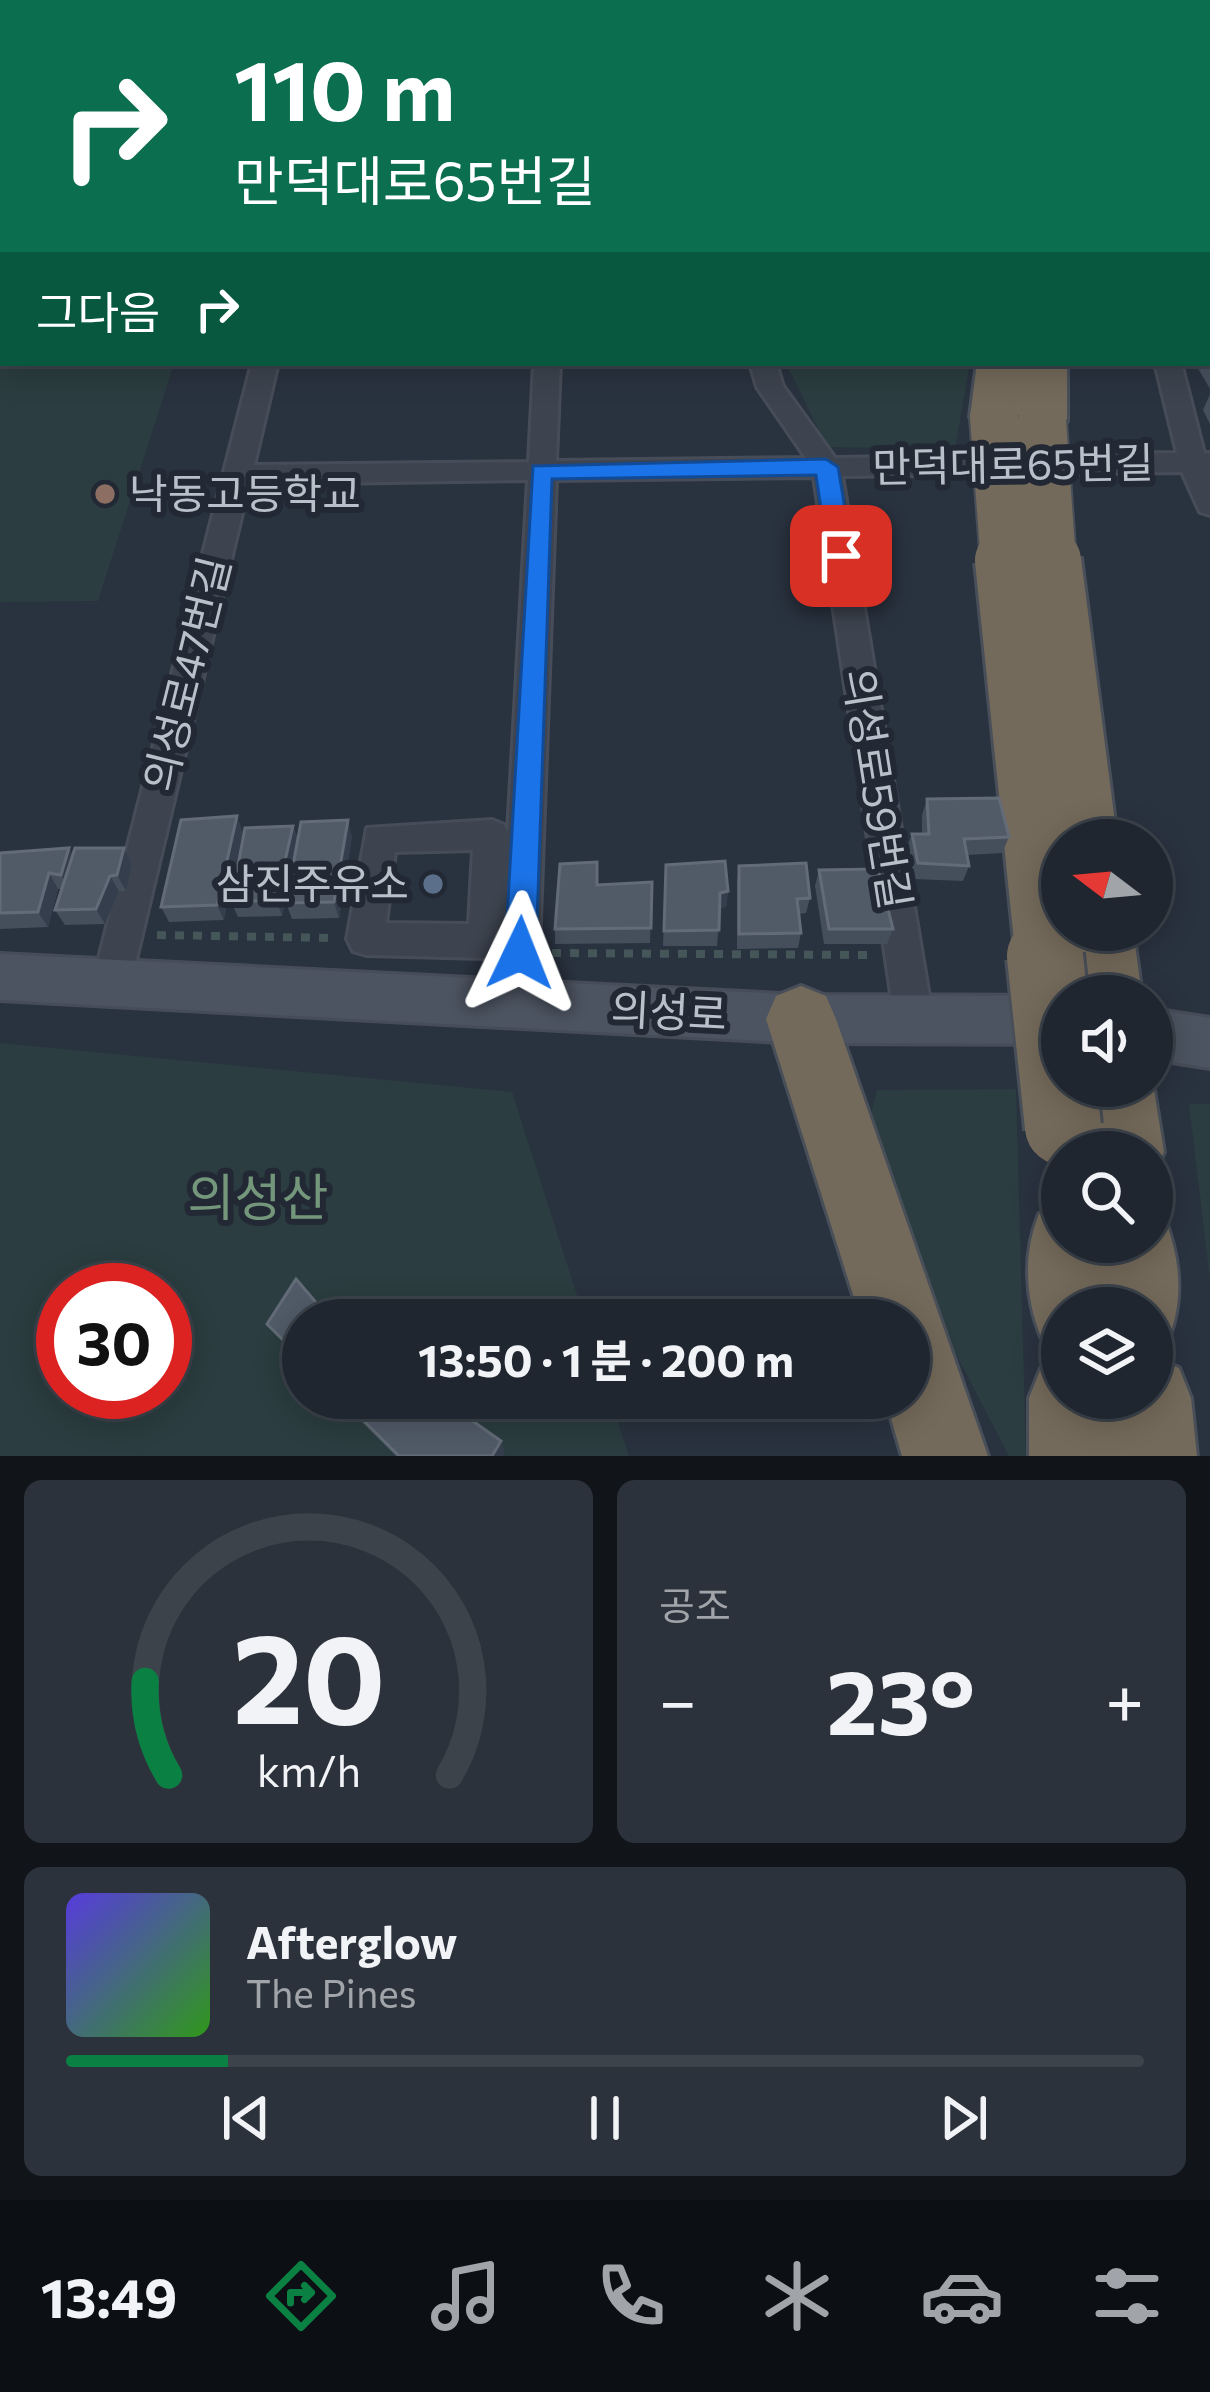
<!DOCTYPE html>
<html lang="ko">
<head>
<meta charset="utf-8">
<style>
	:root { --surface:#1f262f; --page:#2c323b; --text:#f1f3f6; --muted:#a1a5aa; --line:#3c434b; --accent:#0b8043 }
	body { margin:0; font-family:Commissioner,"Noto Sans KR",sans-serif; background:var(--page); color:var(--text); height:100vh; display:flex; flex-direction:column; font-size:45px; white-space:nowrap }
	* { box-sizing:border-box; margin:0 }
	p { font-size:39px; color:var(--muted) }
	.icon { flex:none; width:66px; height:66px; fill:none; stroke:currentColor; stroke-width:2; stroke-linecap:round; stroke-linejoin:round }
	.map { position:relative; height:1456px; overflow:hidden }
	.sheet { display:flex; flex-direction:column; gap:24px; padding:24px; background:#11151a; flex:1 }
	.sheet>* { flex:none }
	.top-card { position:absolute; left:0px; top:0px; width:1212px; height:366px; box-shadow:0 6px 30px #0003,0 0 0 3px var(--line); background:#0b6e4f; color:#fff; overflow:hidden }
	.needle { width:78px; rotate:286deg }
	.tools { position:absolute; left:1041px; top:819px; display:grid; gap:24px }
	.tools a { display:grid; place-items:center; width:132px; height:132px; border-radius:50%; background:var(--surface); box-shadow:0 6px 30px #0003,0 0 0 3px var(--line); font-size:60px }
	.speed { position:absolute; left:36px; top:1263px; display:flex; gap:24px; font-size:60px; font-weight:700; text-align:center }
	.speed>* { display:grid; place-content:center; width:156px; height:156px; border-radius:50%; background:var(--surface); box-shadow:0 6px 30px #0003,0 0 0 3px var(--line); line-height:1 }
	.speed .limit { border:18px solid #d22; background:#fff; color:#111 }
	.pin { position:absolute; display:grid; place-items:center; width:102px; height:102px; color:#fff; margin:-51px; border-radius:24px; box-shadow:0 6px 18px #0006 }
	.me { position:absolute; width:132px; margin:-66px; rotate:2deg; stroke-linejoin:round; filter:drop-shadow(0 0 9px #0008) }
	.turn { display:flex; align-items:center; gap:42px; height:252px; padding:0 36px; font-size:54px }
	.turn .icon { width:156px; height:156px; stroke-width:2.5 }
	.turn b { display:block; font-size:84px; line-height:102px }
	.then { display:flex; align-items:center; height:114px; padding:0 36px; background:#0003; gap:24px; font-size:45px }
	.big { font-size:90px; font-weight:700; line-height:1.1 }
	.sheet .tile { flex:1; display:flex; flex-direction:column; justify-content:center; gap:18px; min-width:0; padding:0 42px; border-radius:18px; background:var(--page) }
	.sheet .dial { align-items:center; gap:0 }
	.dial svg { height:312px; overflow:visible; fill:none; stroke:var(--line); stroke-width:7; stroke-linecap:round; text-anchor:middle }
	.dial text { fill:var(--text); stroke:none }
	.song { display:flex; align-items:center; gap:36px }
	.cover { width:144px; height:144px; border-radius:18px; background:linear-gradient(135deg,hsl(250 70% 55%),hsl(110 70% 35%)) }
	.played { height:12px; border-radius:6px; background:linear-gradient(90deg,var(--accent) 15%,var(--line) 15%) }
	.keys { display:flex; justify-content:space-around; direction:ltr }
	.heat { display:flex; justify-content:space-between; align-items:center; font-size:66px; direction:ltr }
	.sheet .tiles { flex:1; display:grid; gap:24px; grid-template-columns:1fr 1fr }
	.tile:last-child { grid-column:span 2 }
	.trip { position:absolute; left:282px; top:1299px; width:648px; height:120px; border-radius:60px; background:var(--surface); box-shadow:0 6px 30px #0003,0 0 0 3px var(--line); font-weight:700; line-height:120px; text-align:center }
	.menu { display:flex; height:192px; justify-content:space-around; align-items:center; background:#0c0f13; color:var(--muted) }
	.menu .icon { width:84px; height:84px }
	.menu .active { color:var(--accent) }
	.menu b { font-size:54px; color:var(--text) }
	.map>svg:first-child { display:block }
</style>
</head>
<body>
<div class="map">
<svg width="1210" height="1456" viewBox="0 0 1210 1456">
	<rect width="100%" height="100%" fill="#29323f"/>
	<path fill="#2b3d40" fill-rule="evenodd" d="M 0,0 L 1163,0 L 3,3 L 0,49 Z
		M 786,363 L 970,363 L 955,449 L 827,447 Z
		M 173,367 L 98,601 L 0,602 L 0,368 Z
		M 0,1043 L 512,1092 L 585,1320 L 303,1320 L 303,1398 L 610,1398 L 629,1456 L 0,1456 ZM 63,1290 L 165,1290 L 165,1392 L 63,1392 Z
		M 1016,1089 L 1026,1456 L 1009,1456 L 858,1166 L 877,1090 Z
		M 1189,1104 L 1210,1104 L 1210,1280 Z"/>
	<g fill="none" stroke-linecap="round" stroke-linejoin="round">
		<g stroke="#474d58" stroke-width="6">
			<path id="street" d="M 1210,156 L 1210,170 L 1209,171 L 1209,157 Z
				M 3,182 L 3,196 L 0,197 L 0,183 Z
				M 252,363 L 278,363 L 254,465 L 529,462 L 534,363 L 560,363 L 556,461 L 806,458 L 757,387 L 750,363 L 776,363 L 783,386 L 835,458 L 1177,453 L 1155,363 L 1181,363 L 1204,453 L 1210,453 L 1210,515 L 1200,512 L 1182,472 L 842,476 L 933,1020 L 928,1033 L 914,1038 L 900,1033 L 895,1020 L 814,477 L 556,480 L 537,1003 L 532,1015 L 518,1021 L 504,1015 L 499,1003 L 502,947 L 486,958 L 366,955 L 353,951 L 347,939 L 367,828 L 492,820 L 504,825 L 508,832 L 528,480 L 249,484 L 130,985 L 124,997 L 111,1002 L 98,997 L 92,985 ZM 473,850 L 469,924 L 386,923 L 395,852 Z"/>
		</g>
		<g stroke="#474d58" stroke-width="6">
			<path id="secondary" d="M 0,954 L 801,995 L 1062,996 L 1062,1044 L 801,1043 L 0,1000 Z
				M 1152,1009 L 1210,1018 L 1210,1068 L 1152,1059 Z"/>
		</g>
		<g stroke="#484f59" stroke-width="6">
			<path id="highway" d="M 1210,80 L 1210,103 L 1209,103 L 1209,80 Z
				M 977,363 L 1067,363 L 1067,421 L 1059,432 L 1042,437 L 1025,432 L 1018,418 L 1011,428 L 994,433 L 977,428 L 970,417 Z
				M 1065,930 L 1133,930 L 1142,996 L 1072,996 Z
				M 801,986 L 826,996 L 836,1019 L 988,1456 L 902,1456 L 885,1398 L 909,1398 L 909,1320 L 861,1320 L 766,1019 L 776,996 Z
				M 1152,1078 L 1164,1152 L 1152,1178 L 1152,1152 L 1088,1152 L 1083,1086 L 1152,1086 Z
				M 1062,1205 L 1062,1242 L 1152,1242 L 1152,1210 L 1163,1214 C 1179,1254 1185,1296 1169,1337 L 1152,1343 L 1152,1308 L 1062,1308 L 1062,1345 L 1041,1337 C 1025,1297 1023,1254 1039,1214 Z
				M 1152,1357 L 1179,1368 L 1191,1398 L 1197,1456 L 1029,1456 L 1029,1398 L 1041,1368 L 1062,1360 L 1062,1398 L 1152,1398 Z"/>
		</g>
		<path stroke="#445658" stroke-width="4.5" stroke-dasharray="6 6" stroke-linecap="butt" d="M 534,0 L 542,3"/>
		<path stroke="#445658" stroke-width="8" stroke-dasharray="9 9" stroke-linecap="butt" d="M 157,935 L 334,938
			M 552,953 L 867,955"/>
		<use href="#street" fill="#3d444f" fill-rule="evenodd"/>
		<use href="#secondary" fill="#4c5461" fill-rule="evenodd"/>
		<use href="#highway" fill="#746a5b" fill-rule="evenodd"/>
		<g stroke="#484f59" stroke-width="52" stroke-linecap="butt">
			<path id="highway-bridge-far2" d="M 994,417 L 1005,563
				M 1042,421 L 1052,563"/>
		</g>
		<g stroke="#484f59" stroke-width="66" stroke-linecap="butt">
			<path id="highway-bridge-far1" d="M 1005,560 L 1046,959
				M 1051,560 L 1087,840"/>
		</g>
		<g stroke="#484f59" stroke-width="82" stroke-linecap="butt">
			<path id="highway-bridge" d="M 1045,956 L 1063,1127"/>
		</g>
		<use href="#highway-bridge-far2" stroke="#746a5b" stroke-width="48"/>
		<use href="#highway-bridge-far1" stroke="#746a5b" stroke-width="60"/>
		<use href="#highway-bridge" stroke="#746a5b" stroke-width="76"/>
	</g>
	<path fill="#454f5c" d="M 3,68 L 3,170 L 0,170 L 0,73 Z
		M 0,247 L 3,247 L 3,315 L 0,315 Z
		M 1209,327 L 1210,327 L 1210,389 L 1195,363 L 1209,363 Z
		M 1210,394 L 1210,424 L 1203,410 Z
		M 927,799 L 1009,837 L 1002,853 L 967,855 L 969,866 L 963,881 L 913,879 L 906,850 L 912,834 L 922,834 L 922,815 Z
		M 181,820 L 224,920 L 169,922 L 161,907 Z
		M 293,826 L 298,840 L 352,836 L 339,918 L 292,919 L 286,903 L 293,864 L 282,916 L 238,917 L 231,902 Z
		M 124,848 L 132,864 L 126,891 L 119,891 L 105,924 L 65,925 L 55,910 L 61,889 L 58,889 L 48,927 L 0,929 L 0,853 L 72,854 Z
		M 666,865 L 728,891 L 726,907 L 720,908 L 717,946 L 663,946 Z
		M 739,866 L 810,898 L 806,913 L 799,914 L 801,933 L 798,948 L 737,949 L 737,881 Z
		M 819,870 L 893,929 L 887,944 L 824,944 L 815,886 Z
		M 652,882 L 650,943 L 555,944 L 555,929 L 597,885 Z
		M 338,1398 L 440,1398 L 505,1451 L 502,1456 L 396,1456 Z"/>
	<path fill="#343e4c" d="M 237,816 L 243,832 L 224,920 L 217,905 Z
		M 348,820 L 352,836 L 339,918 L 334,902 Z
		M 293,826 L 298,842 L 282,916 L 276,900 Z
		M 69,848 L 78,864 L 71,890 L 61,875 Z
		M 124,848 L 132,864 L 126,891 L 117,875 Z
		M 49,873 L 58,889 L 48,927 L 38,912 Z
		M 110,876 L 119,891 L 105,924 L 96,909 Z
		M 728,891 L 726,907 L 718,908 L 720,893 Z
		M 501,1441 L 505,1451 L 502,1456 L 492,1456 Z"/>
	<path fill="#515b68" stroke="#626b77" stroke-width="3" d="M 3,68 L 3,143 L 0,144 L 0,73 Z
		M 0,247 L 3,247 L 3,289 L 0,289 Z
		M 999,798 L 1009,837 L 964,839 L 969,866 L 918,863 L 912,834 L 929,834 L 927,799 Z
		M 237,816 L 217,905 L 161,907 L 181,820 Z
		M 348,820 L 334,902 L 286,903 L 301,822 Z
		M 293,826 L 276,900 L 231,902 L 245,828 Z
		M 69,848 L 61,875 L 49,873 L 38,912 L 0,913 L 0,853 Z
		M 75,848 L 124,848 L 117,875 L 110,876 L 96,909 L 55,910 Z
		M 725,861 L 728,891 L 720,893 L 719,930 L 664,931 L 666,865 Z
		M 597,862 L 597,885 L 652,882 L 651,928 L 555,929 L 560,864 Z
		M 806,863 L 810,898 L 797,899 L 801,933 L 739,934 L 739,866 Z
		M 878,869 L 893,929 L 829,929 L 819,870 Z
		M 296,1279 L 331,1320 L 303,1320 L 303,1360 L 267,1324 Z
		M 341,1398 L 440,1398 L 501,1441 L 492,1456 L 399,1456 Z"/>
	<path fill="#1a73e8" stroke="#114b97" stroke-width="3" d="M 826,459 L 838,467 L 853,556 L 841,565 L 828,556 L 816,475 L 552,479 L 536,953 L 531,963 L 520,967 L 510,963 L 505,953 L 533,466 Z"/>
	<circle fill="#8d6e63" stroke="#222934" stroke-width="4.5" cx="105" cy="494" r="12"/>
	<circle fill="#5c6f8a" stroke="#222934" stroke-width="4.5" cx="433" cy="884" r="12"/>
	<g text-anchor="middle" stroke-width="12" stroke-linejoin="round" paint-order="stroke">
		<g font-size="42" fill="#bac0c9" stroke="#222934">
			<text transform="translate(1013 465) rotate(-1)" y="15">만덕대로65번길</text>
			<text transform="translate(187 674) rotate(-76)" y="15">의성로47번길</text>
			<text transform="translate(877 789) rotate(81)" y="15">의성로59번길</text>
			<text transform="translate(669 1012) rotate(3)" y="15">의성로</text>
		</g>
		<g font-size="42" fill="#bac0c9" stroke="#222934" text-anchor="start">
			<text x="129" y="509">낙동고등학교</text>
			<text x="409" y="899" text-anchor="end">삼진주유소</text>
		</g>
		<g font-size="51" fill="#74977c" stroke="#222934">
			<text x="258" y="1216">의성산</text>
		</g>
	</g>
</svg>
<div class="tools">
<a><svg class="needle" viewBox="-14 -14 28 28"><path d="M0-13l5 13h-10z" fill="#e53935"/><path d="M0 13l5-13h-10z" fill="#a1a5aa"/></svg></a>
<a><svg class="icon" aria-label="sound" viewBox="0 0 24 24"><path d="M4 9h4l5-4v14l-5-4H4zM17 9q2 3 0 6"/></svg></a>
<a><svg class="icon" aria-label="search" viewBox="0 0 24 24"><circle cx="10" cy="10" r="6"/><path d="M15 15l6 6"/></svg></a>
<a><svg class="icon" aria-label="layers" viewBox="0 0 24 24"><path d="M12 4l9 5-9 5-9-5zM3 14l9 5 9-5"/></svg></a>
</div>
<div class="speed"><div class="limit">30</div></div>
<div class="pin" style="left:841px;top:556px;background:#d93025"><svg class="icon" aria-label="arrive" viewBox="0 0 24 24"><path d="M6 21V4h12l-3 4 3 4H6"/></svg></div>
<svg class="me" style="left:520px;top:953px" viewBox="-20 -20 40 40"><path d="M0-17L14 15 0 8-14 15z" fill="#1a73e8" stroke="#fff" stroke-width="4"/></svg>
<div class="trip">13:50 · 1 분 · 200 m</div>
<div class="top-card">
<div class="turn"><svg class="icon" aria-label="right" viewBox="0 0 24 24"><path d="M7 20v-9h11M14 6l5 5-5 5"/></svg><div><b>110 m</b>만덕대로65번길</div></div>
<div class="then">그다음<svg class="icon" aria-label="right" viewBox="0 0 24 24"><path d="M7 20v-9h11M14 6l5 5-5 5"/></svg></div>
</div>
</div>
<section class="sheet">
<div class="tiles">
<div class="tile dial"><svg viewBox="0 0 100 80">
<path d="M14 69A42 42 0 1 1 86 69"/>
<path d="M14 69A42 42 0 0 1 8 45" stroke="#0b8043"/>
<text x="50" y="56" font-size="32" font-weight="700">20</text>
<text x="50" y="72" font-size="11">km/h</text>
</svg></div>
<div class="tile"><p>공조</p>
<div class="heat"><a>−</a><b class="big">23°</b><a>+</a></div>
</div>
<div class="tile">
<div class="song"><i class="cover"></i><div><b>Afterglow</b><p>The Pines</p></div></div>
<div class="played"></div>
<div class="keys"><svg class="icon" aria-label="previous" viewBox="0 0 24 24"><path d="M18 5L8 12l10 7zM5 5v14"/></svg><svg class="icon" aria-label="pause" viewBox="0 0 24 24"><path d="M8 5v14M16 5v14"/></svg><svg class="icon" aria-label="next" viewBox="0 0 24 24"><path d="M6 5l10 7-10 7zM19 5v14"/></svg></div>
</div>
</div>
</section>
<nav class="menu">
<b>13:49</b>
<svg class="icon active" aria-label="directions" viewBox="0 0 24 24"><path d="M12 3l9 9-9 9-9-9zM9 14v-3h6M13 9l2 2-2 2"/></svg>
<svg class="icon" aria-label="music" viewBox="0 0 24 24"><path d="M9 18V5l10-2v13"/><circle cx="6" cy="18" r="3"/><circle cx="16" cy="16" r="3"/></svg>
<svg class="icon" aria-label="phone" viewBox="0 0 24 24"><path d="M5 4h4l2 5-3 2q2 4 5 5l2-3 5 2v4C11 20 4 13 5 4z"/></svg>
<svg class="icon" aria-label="climate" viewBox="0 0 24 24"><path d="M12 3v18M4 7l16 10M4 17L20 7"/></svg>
<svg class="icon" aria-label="car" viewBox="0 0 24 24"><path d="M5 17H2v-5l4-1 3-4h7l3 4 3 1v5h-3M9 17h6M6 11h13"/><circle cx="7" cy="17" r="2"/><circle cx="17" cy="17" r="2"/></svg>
<svg class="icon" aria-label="filters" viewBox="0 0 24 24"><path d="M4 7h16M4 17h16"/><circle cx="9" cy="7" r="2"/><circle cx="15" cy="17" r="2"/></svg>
</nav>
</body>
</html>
